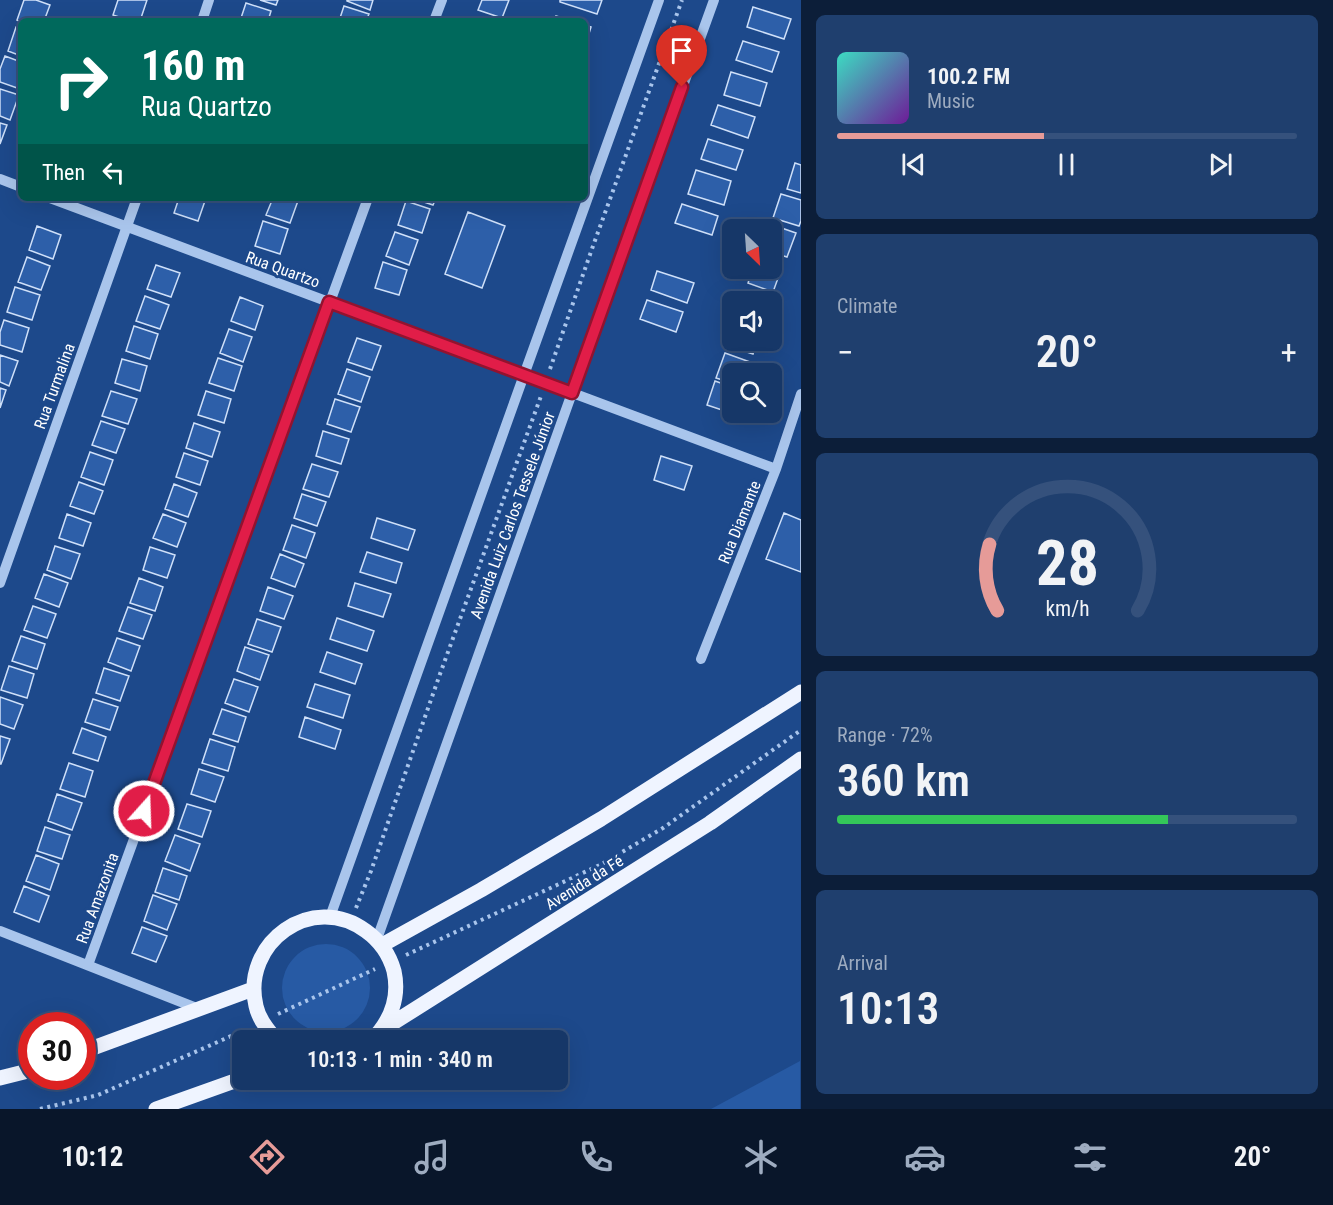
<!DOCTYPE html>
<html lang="en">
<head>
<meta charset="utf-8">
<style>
	:root { --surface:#163768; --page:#1f3f6e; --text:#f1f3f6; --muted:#9eacc0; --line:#35517c; --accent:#e69b98 }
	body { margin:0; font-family:"Roboto Condensed",sans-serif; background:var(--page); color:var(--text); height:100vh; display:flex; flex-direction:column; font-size:22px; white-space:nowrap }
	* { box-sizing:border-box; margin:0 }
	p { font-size:20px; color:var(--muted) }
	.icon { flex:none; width:33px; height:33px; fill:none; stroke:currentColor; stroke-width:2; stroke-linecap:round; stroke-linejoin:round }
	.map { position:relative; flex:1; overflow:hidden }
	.drawer { display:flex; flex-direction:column; gap:15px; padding:15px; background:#0c1e39; width:532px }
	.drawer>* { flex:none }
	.hud { position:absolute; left:18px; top:18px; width:570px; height:183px; border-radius:9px; box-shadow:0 6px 24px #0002,0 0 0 2px var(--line); background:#00695c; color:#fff; overflow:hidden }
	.needle { width:39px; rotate:155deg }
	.controls { position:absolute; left:722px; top:219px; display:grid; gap:12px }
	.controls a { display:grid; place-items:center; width:60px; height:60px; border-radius:9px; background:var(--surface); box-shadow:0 6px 24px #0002,0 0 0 2px var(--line); font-size:30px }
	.speed { position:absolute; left:18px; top:1012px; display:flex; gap:12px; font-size:30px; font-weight:700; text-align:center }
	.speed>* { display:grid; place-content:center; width:78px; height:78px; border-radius:50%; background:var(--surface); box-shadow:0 6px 24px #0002,0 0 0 2px var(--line); line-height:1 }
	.speed .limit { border:9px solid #d22; background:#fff; color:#111 }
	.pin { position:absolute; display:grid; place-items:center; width:51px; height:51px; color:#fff; margin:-62px -26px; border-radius:50% 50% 50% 0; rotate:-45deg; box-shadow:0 0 6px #0007 }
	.pin .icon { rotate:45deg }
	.me { position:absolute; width:66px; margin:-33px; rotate:20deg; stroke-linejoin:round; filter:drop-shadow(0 0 4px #0008) }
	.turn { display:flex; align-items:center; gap:21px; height:126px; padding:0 24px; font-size:27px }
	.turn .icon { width:78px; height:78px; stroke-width:2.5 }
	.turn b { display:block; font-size:42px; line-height:51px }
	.then { display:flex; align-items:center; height:57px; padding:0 24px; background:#0003; gap:12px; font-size:22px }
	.big { font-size:45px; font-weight:600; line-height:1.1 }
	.drawer .widget { flex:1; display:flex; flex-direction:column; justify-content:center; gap:9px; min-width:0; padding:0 21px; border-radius:9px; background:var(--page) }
	.drawer .dial { align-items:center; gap:0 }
	.dial svg { height:156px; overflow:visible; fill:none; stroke:var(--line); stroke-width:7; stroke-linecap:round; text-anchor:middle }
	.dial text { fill:var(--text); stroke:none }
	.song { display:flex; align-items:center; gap:18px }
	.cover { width:72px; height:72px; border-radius:9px; background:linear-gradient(135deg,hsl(170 70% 55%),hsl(280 70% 35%)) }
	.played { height:6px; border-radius:3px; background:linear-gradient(90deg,var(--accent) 45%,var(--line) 45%) }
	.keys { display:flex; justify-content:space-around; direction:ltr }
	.heat { display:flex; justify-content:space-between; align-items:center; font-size:33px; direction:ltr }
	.charge { height:9px; border-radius:4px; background:linear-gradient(90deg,#34c759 72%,var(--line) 0) }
	.trip { position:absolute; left:232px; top:1030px; width:336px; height:60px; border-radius:9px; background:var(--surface); box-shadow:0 6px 24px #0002,0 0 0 2px var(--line); font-weight:600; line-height:60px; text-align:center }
	.dock { display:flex; height:96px; justify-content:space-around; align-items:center; background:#09162a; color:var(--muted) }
	.dock .icon { width:42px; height:42px }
	.dock .current { color:var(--accent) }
	.dock b { font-size:27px; color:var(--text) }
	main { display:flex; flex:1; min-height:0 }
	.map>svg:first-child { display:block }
</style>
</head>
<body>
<main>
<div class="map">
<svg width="801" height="1109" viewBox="0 0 801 1109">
	<rect width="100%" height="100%" fill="#1d498b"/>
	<path fill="#275aa4" d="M282 988a44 44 0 1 1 88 0a44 44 0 1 1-88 0Z
		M 800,1061 L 800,1109 L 711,1109 Z"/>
	<path fill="#2d5fa9" stroke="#cfe0f9" stroke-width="1.5" d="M 24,0 L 36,0 L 50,5 L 44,21 L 21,22 L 17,20 Z
		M 118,0 L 147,0 L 140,21 L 131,21 L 113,15 Z
		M 260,0 L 278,0 L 276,5 Z
		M 347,0 L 373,0 L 370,10 L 347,1 Z
		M 482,0 L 509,0 L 502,18 L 478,10 Z
		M 560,0 L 602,0 L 597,14 L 560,2 Z
		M 246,3 L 271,11 L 268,21 L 240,21 Z
		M 344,6 L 369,14 L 366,21 L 339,21 Z
		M 753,7 L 791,19 L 784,39 L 747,27 Z
		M 556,16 L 573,21 L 554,21 Z
		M 585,25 L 591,27 L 585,47 Z
		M 16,27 L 21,28 L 21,56 L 8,51 Z
		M 743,41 L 779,52 L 772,72 L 736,60 Z
		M 5,56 L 21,62 L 21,86 L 20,89 L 0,82 L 0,69 Z
		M 731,72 L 767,83 L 760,106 L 724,95 Z
		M 0,89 L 19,95 L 10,120 L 0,116 Z
		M 718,105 L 755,117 L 748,138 L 711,125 Z
		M 0,123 L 7,125 L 0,144 Z
		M 708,139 L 743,150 L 736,170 L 701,159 Z
		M 795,163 L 801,165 L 801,193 L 787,189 Z
		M 696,170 L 731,181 L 724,205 L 688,194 Z
		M 781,194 L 801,200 L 801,221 L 799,226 L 773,218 Z
		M 179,198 L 206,198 L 198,221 L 174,213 Z
		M 273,198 L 299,198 L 290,223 L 266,215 Z
		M 412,198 L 436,198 L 433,205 Z
		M 406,201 L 430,209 L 422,233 L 398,225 Z
		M 682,204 L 718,216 L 712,235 L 675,223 Z
		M 468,212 L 505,226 L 482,288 L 445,274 Z
		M 263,221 L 288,229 L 280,254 L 255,246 Z
		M 770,224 L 796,233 L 787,257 L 771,252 L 771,230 L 768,230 Z
		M 37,226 L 61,235 L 53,259 L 29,250 Z
		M 395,232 L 418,240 L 409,265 L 386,256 Z
		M 27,257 L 50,266 L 41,290 L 18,282 Z
		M 383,262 L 407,270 L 399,295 L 375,288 Z
		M 771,263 L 782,267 L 773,292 L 748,283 L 753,268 L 771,268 Z
		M 156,265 L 180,273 L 171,297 L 147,289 Z
		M 657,271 L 694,283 L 687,303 L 651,290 Z
		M 15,287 L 40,295 L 32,320 L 7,312 Z
		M 747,290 L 772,299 L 771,303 L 771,302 L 743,302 Z
		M 145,296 L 169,305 L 160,329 L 136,321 Z
		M 240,297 L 263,306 L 255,330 L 231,321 Z
		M 647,300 L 683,312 L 676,332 L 640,319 Z
		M 4,320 L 29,328 L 22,352 L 0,345 L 0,332 Z
		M 134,326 L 158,334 L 150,359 L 126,351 Z
		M 229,329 L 252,337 L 243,362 L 220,353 Z
		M 732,333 L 732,340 L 757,340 L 753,354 L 728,346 Z
		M 357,338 L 381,346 L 372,370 L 348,362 Z
		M 725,353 L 750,362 L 746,374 L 732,374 L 732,383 L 716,378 Z
		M 0,355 L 18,361 L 9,386 L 0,382 Z
		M 218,358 L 242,366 L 234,391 L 209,383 Z
		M 122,359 L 147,366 L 140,391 L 115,383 Z
		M 347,369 L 370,377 L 361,402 L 338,394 Z
		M 715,381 L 732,387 L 732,409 L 731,413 L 707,405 Z
		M 0,388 L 6,390 L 0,408 Z
		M 111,391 L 137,399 L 128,424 L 102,416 Z
		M 206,391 L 231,399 L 224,423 L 198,415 Z
		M 335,399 L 360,407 L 351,432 L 327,424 Z
		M 101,421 L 125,429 L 116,453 L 92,445 Z
		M 194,423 L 220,432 L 212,457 L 186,448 Z
		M 323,431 L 349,439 L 341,464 L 316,456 Z
		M 90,452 L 113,460 L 104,485 L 81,477 Z
		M 184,453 L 208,461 L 200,485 L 176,477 Z
		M 661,456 L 692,466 L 684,490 L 654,480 Z
		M 312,464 L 338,472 L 329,497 L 303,489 Z
		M 79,482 L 103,491 L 94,514 L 70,506 Z
		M 174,484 L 197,493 L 188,517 L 165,509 Z
		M 302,494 L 326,502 L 317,526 L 294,518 Z
		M 784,513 L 801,520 L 801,572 L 766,559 Z
		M 67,514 L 91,523 L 83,546 L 59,538 Z
		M 163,514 L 186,523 L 177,547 L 153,538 Z
		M 377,518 L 415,530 L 408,550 L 371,538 Z
		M 292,525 L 315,533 L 306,558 L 283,550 Z
		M 55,546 L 80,554 L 71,579 L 47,570 Z
		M 150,547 L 175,555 L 167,578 L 143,570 Z
		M 367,552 L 402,563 L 396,583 L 360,572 Z
		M 280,554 L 304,564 L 295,587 L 271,578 Z
		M 44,574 L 68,583 L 59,607 L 35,598 Z
		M 139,578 L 163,587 L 155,611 L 130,603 Z
		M 355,583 L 391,594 L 383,617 L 348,606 Z
		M 268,587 L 293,596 L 284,619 L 260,611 Z
		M 33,606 L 56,614 L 47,638 L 24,630 Z
		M 128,607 L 152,615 L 143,639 L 119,631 Z
		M 337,618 L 374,631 L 367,651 L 330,639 Z
		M 257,619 L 281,627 L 272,652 L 248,644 Z
		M 21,636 L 45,644 L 37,669 L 12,661 Z
		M 117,638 L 140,646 L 131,671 L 108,662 Z
		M 245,647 L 269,655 L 260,680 L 237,671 Z
		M 327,652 L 362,664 L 355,684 L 320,672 Z
		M 9,666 L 34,674 L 27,698 L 1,690 Z
		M 104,668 L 129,676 L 120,701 L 96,693 Z
		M 234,679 L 258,687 L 249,712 L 225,703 Z
		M 315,684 L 350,695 L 343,718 L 307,707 Z
		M 0,697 L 23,705 L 14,729 L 0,724 Z
		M 93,699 L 118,707 L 110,730 L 85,722 Z
		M 222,709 L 246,717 L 238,742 L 213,734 Z
		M 305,717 L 341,730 L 335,749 L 299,737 Z
		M 82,728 L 106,737 L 98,761 L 73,753 Z
		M 0,736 L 10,739 L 1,764 L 0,764 Z
		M 210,739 L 235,747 L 228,771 L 202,763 Z
		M 69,763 L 93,771 L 85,797 L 60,789 Z
		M 199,769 L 224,777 L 215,802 L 191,794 Z
		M 57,794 L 82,803 L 72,830 L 48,821 Z
		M 187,804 L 211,811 L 202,837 L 178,829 Z
		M 45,827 L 70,835 L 62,859 L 37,851 Z
		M 175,835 L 200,844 L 190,871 L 165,861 Z
		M 36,855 L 59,864 L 50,890 L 26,881 Z
		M 163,868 L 187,876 L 179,900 L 155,892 Z
		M 24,886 L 49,896 L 39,922 L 14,912 Z
		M 153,895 L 177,904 L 167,930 L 144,921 Z
		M 142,927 L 167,936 L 156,962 L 132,953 Z"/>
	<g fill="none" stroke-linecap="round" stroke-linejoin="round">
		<path stroke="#a9c5ec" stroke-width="4" stroke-dasharray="3 4.5" stroke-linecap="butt" d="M 550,369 L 593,246 L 682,0
			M 356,908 L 371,871 L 440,674 L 541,396
			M 406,955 L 600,865 L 663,828 L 801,730
			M 278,1014 L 375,969
			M 40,1109 L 98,1095 L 247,1029"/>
		<path stroke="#a9c5ec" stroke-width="10" d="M 202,21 L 209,0
			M 434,21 L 442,0
			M 0,179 L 21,187
			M 50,198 L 776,469
			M 0,583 L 137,198
			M 701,659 L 776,469 L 801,394
			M 330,917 L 524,375 L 659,0
			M 0,931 L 199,1009
			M 377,939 L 572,393 L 714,0
			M 88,965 L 368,198"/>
		<path stroke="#eff4ff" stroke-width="15" d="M 382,945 L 481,890 L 601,819 L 801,692
			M 382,1030 L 710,823 L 801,759
			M 277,1041 C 269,1031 259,1020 256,1006 C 241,943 312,891 366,931 C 380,941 389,953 394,971 C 400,998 390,1022 371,1041
			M 82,1052 L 253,989
			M 0,1078 L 32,1070
			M 156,1109 L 243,1078"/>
	</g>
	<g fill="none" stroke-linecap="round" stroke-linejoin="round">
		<g stroke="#92132f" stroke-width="15">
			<path id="route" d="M 144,811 L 329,302 L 572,393 L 682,87"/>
		</g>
		<use href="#route" stroke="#e11d48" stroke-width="10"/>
	</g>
	<g text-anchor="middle" stroke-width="6" stroke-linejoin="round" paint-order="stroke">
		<g font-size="16" fill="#fff" stroke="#1d498b">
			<text transform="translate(283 269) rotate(20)" y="6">Rua Quartzo</text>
			<text transform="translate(54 386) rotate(-70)" y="6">Rua Turmalina</text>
			<text transform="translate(512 515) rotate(-70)" y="6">Avenida Luiz Carlos Tessele Júnior</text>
			<text transform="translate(739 522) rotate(-68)" y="6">Rua Diamante</text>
			<text transform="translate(584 882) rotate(-32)" y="6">Avenida da Fé</text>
			<text transform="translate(97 898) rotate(-70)" y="6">Rua Amazonita</text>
		</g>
	</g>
</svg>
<div class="controls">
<a><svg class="needle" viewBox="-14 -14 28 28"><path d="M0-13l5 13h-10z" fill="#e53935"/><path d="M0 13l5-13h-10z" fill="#9eacc0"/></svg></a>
<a><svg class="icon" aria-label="sound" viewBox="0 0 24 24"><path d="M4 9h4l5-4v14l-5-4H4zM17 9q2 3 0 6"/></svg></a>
<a><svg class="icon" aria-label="search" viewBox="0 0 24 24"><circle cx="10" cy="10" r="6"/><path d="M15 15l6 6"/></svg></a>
</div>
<div class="speed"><div class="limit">30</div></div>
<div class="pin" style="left:682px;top:87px;background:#d93025"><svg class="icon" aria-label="arrive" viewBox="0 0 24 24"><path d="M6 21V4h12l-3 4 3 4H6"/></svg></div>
<svg class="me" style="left:144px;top:811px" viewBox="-20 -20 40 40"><circle r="17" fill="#e11d48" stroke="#fff" stroke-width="3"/><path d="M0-11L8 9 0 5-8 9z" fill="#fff"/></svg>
<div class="trip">10:13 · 1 min · 340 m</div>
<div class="hud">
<div class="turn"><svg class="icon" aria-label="right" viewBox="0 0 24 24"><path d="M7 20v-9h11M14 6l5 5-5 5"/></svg><div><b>160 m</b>Rua Quartzo</div></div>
<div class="then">Then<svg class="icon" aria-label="left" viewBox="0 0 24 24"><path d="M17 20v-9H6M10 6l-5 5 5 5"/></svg></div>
</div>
</div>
<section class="drawer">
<div class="widget">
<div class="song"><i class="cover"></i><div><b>100.2 FM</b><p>Music</p></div></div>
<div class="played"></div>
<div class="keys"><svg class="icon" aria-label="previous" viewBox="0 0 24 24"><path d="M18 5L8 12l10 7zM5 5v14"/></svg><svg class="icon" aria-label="pause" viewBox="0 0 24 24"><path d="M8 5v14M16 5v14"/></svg><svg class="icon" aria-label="next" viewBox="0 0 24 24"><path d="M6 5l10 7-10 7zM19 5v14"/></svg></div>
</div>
<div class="widget"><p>Climate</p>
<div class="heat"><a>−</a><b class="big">20°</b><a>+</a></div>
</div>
<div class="widget dial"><svg viewBox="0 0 100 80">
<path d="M14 69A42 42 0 1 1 86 69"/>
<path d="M14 69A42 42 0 0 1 10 35" stroke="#e69b98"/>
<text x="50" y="56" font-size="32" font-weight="700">28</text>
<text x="50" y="72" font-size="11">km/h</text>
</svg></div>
<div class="widget"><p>Range · 72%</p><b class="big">360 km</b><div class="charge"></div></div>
<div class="widget"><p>Arrival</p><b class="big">10:13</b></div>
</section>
</main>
<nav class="dock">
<b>10:12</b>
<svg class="icon current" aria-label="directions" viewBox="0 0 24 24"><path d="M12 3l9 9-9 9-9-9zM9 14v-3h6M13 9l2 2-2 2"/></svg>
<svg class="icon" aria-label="music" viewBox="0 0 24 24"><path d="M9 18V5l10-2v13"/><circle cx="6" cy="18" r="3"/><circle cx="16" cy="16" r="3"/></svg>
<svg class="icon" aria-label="phone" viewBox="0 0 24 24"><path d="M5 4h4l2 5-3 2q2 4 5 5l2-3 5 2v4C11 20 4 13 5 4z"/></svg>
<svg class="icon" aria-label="climate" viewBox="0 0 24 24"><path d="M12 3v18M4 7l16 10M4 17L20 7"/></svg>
<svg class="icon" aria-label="car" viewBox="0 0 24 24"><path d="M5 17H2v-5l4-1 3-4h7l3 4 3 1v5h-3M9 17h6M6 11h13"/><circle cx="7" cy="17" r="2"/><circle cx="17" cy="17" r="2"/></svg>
<svg class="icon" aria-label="filters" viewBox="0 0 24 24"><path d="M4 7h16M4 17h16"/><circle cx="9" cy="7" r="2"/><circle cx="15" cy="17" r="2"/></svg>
<b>20°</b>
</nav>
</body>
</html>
